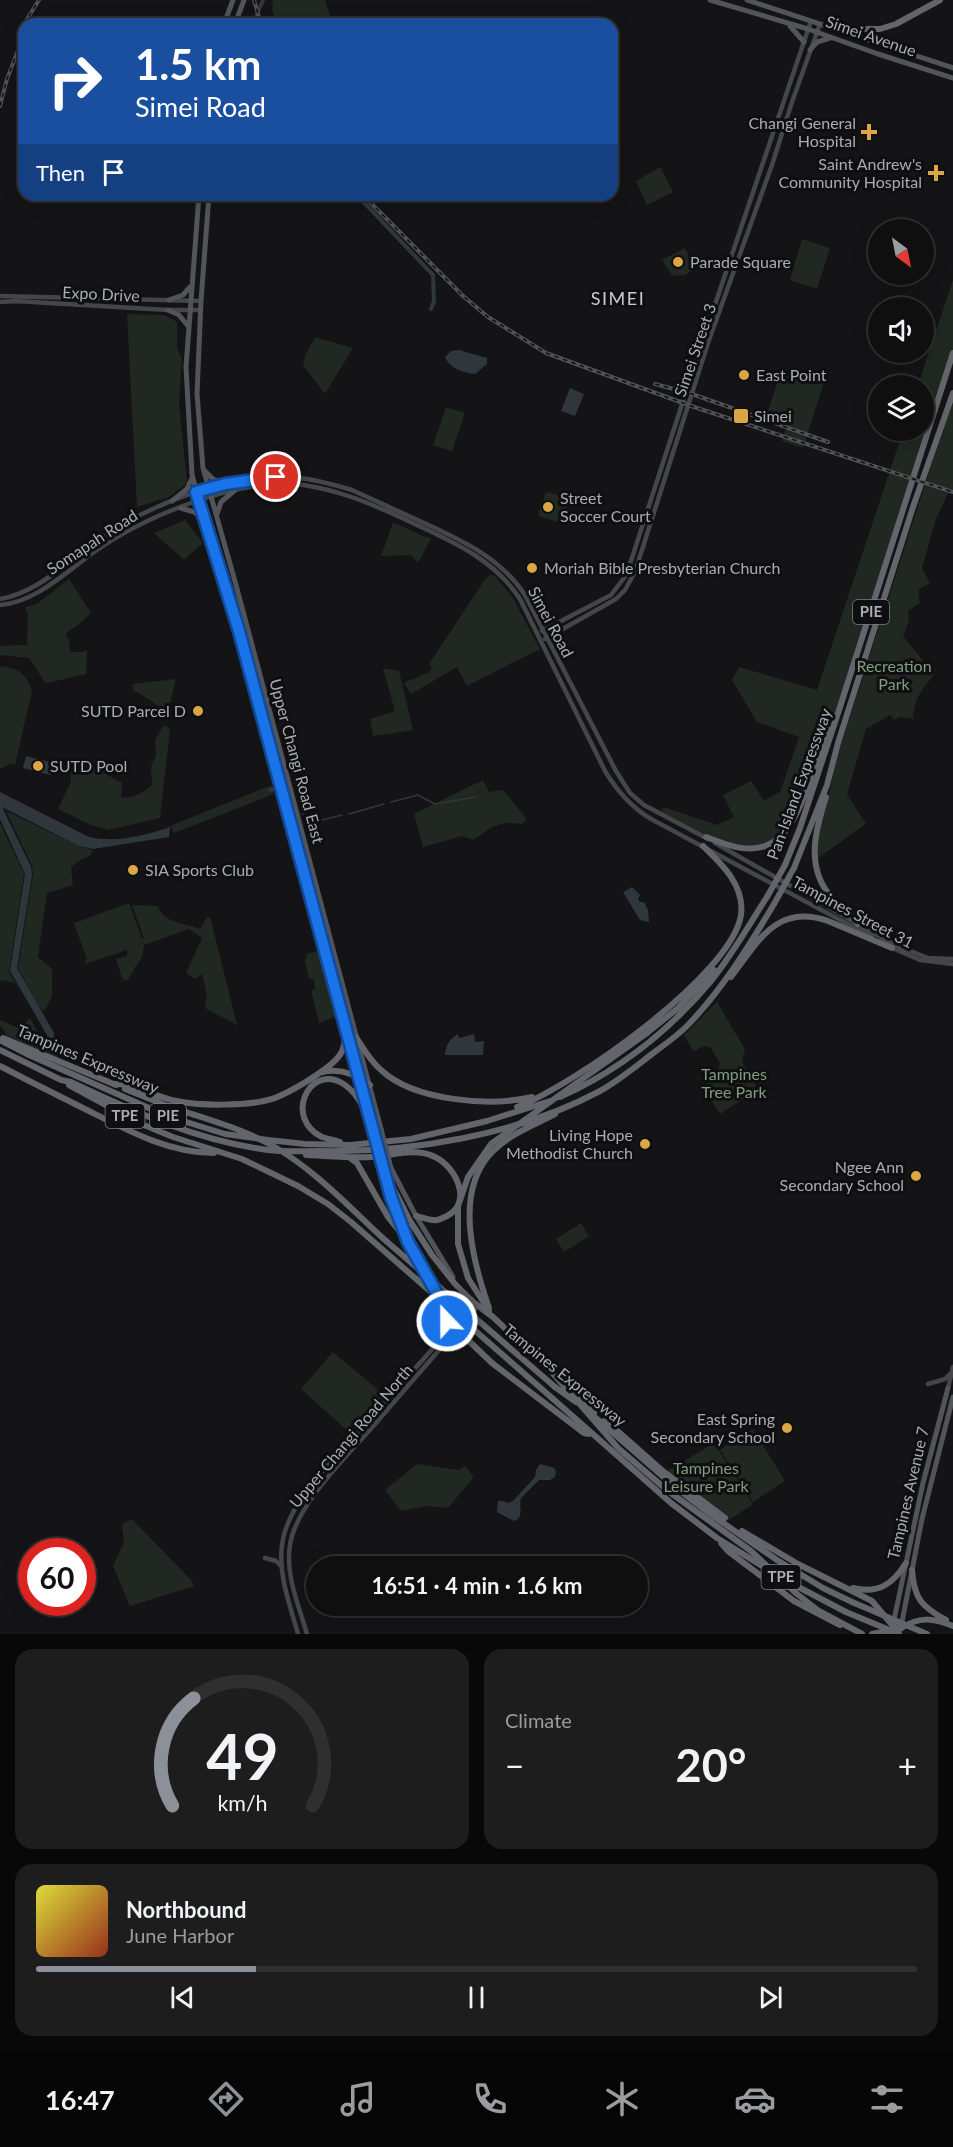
<!DOCTYPE html>
<html lang="en">
<head>
<meta charset="utf-8">
<style>
	:root { --surface:#0f0f10; --page:#1d1d1e; --text:#f1f3f6; --muted:#9b9c9f; --line:#2f2f30; --accent:#8c9099 }
	body { margin:0; font-family:Lato,sans-serif; background:var(--page); color:var(--text); height:100vh; display:flex; flex-direction:column; font-size:22px; white-space:nowrap }
	* { box-sizing:border-box; margin:0 }
	p { font-size:20px; color:var(--muted) }
	.icon { flex:none; width:33px; height:33px; fill:none; stroke:currentColor; stroke-width:2; stroke-linecap:round; stroke-linejoin:round }
	.map { position:relative; height:1634px; overflow:hidden }
	.panel { display:flex; flex-direction:column; gap:15px; padding:15px; background:#080809; flex:1 }
	.panel>* { flex:none }
	.banner { position:absolute; left:18px; top:18px; width:600px; height:183px; border-radius:18px; box-shadow:0 3px 15px #0003,0 0 0 2px var(--line); background:#1a4fa0; color:#fff; overflow:hidden }
	.needle { width:39px; rotate:148deg }
	.buttons { position:absolute; left:868px; top:219px; display:grid; gap:12px }
	.buttons a { display:grid; place-items:center; width:66px; height:66px; border-radius:50%; background:var(--surface); box-shadow:0 3px 15px #0003,0 0 0 2px var(--line); font-size:30px }
	.speed { position:absolute; left:18px; top:1538px; display:flex; gap:12px; font-size:30px; font-weight:700; text-align:center }
	.speed>* { display:grid; place-content:center; width:78px; height:78px; border-radius:50%; background:var(--surface); box-shadow:0 3px 15px #0003,0 0 0 2px var(--line); line-height:1 }
	.speed .limit { border:9px solid #d22; background:#fff; color:#111 }
	.pin { position:absolute; display:grid; place-items:center; width:51px; height:51px; color:#fff; margin:-26px; border:3px solid #fff; border-radius:50%; box-shadow:0 2px 6px #0007 }
	.me { position:absolute; width:66px; margin:-33px; rotate:338deg; stroke-linejoin:round; filter:drop-shadow(0 0 4px #0008) }
	.turn { display:flex; align-items:center; gap:21px; height:126px; padding:0 18px; font-size:27px }
	.turn .icon { width:78px; height:78px; stroke-width:2.5 }
	.turn b { display:block; font-size:42px; line-height:51px }
	.then { display:flex; align-items:center; height:57px; padding:0 18px; background:#0003; gap:12px; font-size:22px }
	.big { font-size:45px; font-weight:700; line-height:1.1 }
	.panel .tile { flex:1; display:flex; flex-direction:column; justify-content:center; gap:9px; min-width:0; padding:0 21px; border-radius:18px; background:var(--page) }
	.panel .dial { align-items:center; gap:0 }
	.dial svg { height:156px; overflow:visible; fill:none; stroke:var(--line); stroke-width:7; stroke-linecap:round; text-anchor:middle }
	.dial text { fill:var(--text); stroke:none }
	.song { display:flex; align-items:center; gap:18px }
	.cover { width:72px; height:72px; border-radius:9px; background:linear-gradient(135deg,hsl(60 70% 55%),hsl(10 70% 35%)) }
	.played { height:6px; border-radius:3px; background:linear-gradient(90deg,var(--accent) 25%,var(--line) 25%) }
	.keys { display:flex; justify-content:space-around; direction:ltr }
	.heat { display:flex; justify-content:space-between; align-items:center; font-size:33px; direction:ltr }
	.panel .tiles { flex:1; display:grid; gap:15px; grid-template-columns:1fr 1fr }
	.tile:last-child { grid-column:span 2 }
	.trip { position:absolute; left:306px; top:1556px; width:342px; height:60px; border-radius:30px; background:var(--surface); box-shadow:0 3px 15px #0003,0 0 0 2px var(--line); font-weight:700; line-height:60px; text-align:center }
	.menu { display:flex; height:96px; justify-content:space-around; align-items:center; background:#060606; color:var(--muted) }
	.menu .icon { width:42px; height:42px }
	.menu .selected { color:var(--accent) }
	.menu b { font-size:27px; color:var(--text) }
	.map>svg:first-child { display:block }
</style>
</head>
<body>
<div class="map">
<svg width="953" height="1634" viewBox="0 0 953 1634">
	<rect width="100%" height="100%" fill="#141416"/>
	<path fill="#212821" d="M 273,0 L 325,0 L 333,24 L 277,24 L 272,10 Z
		M 660,167 L 673,192 L 647,205 L 636,181 Z
		M 802,239 L 830,248 L 817,289 L 790,280 Z
		M 685,248 L 696,269 L 685,275 L 672,276 L 662,260 Z
		M 953,280 L 953,352 L 839,707 L 819,750 L 799,805 L 784,832 L 764,845 L 740,846 L 707,836 L 661,812 L 663,807 L 717,825 L 734,817 L 723,795 L 751,781 L 764,801 L 780,792 L 799,737 L 757,722 L 732,680 L 739,667 L 817,690 L 903,431 L 924,430 L 924,386 L 918,385 Z
		M 127,314 L 165,315 L 177,322 L 177,348 L 182,359 L 179,404 L 187,483 L 169,497 L 137,507 Z
		M 315,337 L 353,348 L 325,394 L 303,365 L 305,356 Z
		M 782,368 L 824,382 L 803,448 L 782,441 L 788,420 L 767,414 Z
		M 953,398 L 953,490 L 951,490 L 948,493 L 936,519 L 922,568 L 930,583 L 918,590 L 920,603 L 908,611 L 909,621 L 903,636 L 934,674 C 922,690 914,698 913,719 L 900,717 L 894,720 L 890,715 L 866,729 L 847,794 L 866,824 L 818,858 C 811,842 823,818 827,803 C 831,789 833,774 836,760 Z
		M 446,407 L 465,413 L 452,451 L 433,445 Z
		M 546,492 L 570,498 L 562,523 L 538,516 Z
		M 185,520 L 203,543 L 184,560 L 154,533 Z
		M 393,522 L 425,537 L 431,538 L 418,563 L 411,555 L 381,556 Z
		M 490,575 L 495,576 L 513,598 L 540,649 L 467,686 L 457,667 L 411,694 L 404,683 L 426,673 L 429,673 L 432,666 L 429,664 L 486,578 Z
		M 69,579 L 91,613 L 78,625 L 65,634 L 69,640 L 70,652 L 83,652 L 87,650 L 86,674 L 47,683 L 45,682 L 29,658 L 0,655 L 0,646 L 27,645 L 28,615 L 25,607 L 37,604 Z
		M 2,666 C 19,669 27,674 32,691 L 15,765 L 10,764 L 0,769 L 0,667 Z
		M 383,668 L 399,671 L 413,730 L 373,736 L 370,719 L 395,711 Z
		M 176,679 L 168,712 L 137,692 L 134,692 L 132,684 Z
		M 164,725 L 170,729 L 160,818 L 108,830 L 91,825 L 58,809 L 71,782 L 70,762 L 95,768 L 122,783 L 121,797 C 130,800 145,792 152,785 L 151,767 L 156,755 L 155,740 Z
		M 483,780 L 489,792 L 503,790 L 527,819 L 522,824 C 498,820 492,827 473,840 L 462,836 L 423,847 L 414,814 Z
		M 272,785 L 274,794 L 174,833 L 170,826 Z
		M 6,811 L 79,846 L 92,850 L 91,855 L 80,860 L 71,867 L 73,885 L 47,893 L 38,957 L 52,969 L 52,996 L 45,1010 L 40,1008 L 18,968 L 33,874 L 32,866 Z
		M 0,823 L 24,874 L 9,972 L 15,983 L 1,980 L 0,984 Z
		M 129,903 L 142,939 L 144,938 L 132,905 L 158,906 C 163,923 185,923 200,929 L 207,917 L 210,917 L 237,1025 L 205,1008 L 207,996 L 202,974 L 195,979 L 186,973 L 202,938 L 189,929 L 144,945 L 142,957 L 127,981 L 122,978 L 116,959 L 127,956 L 127,950 L 85,964 L 85,960 L 87,959 L 74,923 Z
		M 320,950 L 340,1015 L 319,1023 L 311,990 L 315,989 L 314,979 L 309,979 L 305,961 L 307,954 Z
		M 717,1002 L 745,1049 L 742,1062 L 758,1089 L 720,1114 L 703,1087 L 715,1080 L 720,1063 L 710,1047 L 703,1046 L 694,1052 L 684,1035 Z
		M 30,1018 L 45,1046 L 60,1052 L 58,1058 L 6,1035 L 2,1027 L 0,1027 L 0,1020 L 20,1029 Z
		M 581,1223 L 589,1236 L 564,1252 L 556,1239 Z
		M 333,1352 L 384,1395 L 351,1434 L 301,1389 Z
		M 753,1429 L 785,1481 L 753,1502 L 720,1450 Z
		M 714,1443 L 753,1504 L 729,1520 L 695,1499 L 663,1474 Z
		M 417,1464 L 459,1470 L 465,1466 L 474,1477 L 448,1508 L 427,1506 L 401,1511 L 385,1490 Z
		M 132,1519 L 192,1581 L 194,1586 L 130,1606 L 113,1566 L 124,1543 L 122,1524 Z"/>
	<path fill="#2f373d" d="M 459,350 L 487,358 L 487,364 L 475,374 C 464,373 450,369 445,357 L 451,351 Z
		M 570,388 L 584,394 L 575,416 L 561,411 Z
		M 26,756 L 54,763 L 51,775 L 23,768 Z
		M 0,792 L 89,837 C 115,843 145,836 170,827 L 169,837 L 93,849 L 79,846 L 2,807 L 31,867 L 32,875 L 17,968 L 54,1033 L 53,1051 L 47,1049 L 47,1035 L 10,971 L 25,874 L 0,819 Z
		M 632,887 L 640,895 L 638,899 L 640,902 L 644,902 L 648,910 L 649,922 L 640,920 L 623,892 Z
		M 458,1034 L 459,1038 L 474,1034 L 475,1042 L 484,1041 L 483,1055 L 445,1055 C 446,1044 449,1040 458,1034 Z
		M 540,1464 L 554,1468 L 556,1472 L 555,1477 L 550,1480 L 539,1480 L 521,1498 C 518,1507 525,1517 514,1521 L 497,1512 L 498,1501 L 503,1501 L 508,1503 L 513,1501 L 535,1477 L 536,1470 Z"/>
	<g fill="none" stroke-linecap="round" stroke-linejoin="round">
		<path stroke="#2f373d" stroke-width="1.5" d="M 295,783 L 306,824 L 342,815
			M 391,802 L 418,795 L 435,804 L 476,797
			M 349,814 L 384,804"/>
		<path stroke="#2f373d" stroke-width="4" d="M 253,24 L 263,0
			M 357,195 L 433,275 L 434,301 L 431,309
			M 270,790 L 277,788"/>
		<path stroke="#44464a" stroke-width="4.5" d="M 0,296 L 201,301
			M 0,302 L 15,301 L 168,310 L 200,310
			M 0,599 C 37,593 67,562 97,541 C 146,506 228,473 289,477 C 310,478 332,484 352,490 C 376,501 400,512 424,523 C 463,541 501,558 525,595 L 616,771 L 630,793 L 644,805 L 708,839
			M 0,605 C 36,602 66,572 94,552 C 145,516 239,477 303,485 C 338,490 370,503 402,518 C 446,539 492,556 520,599 L 605,771 C 617,791 631,807 651,819 L 872,937
			M 542,631 L 611,595 L 624,578 L 629,567 L 701,346 L 811,21
			M 545,639 L 616,599 L 625,590 L 635,572 L 708,343 L 772,165 L 792,102 L 820,24
			M 715,843 L 893,944 L 928,958 L 953,959
			M 890,947 L 920,960 L 953,964
			M 928,1384 L 945,1379 L 952,1372
			M 948,1388 L 953,1367
			M 265,1558 L 276,1561 L 282,1567
			M 298,1634 C 290,1605 278,1575 282,1545 C 287,1502 334,1460 361,1429 C 392,1394 424,1359 455,1323 L 472,1299
			M 307,1634 C 299,1606 285,1575 290,1545 C 296,1504 349,1454 376,1423 C 409,1384 444,1345 478,1305"/>
		<path stroke="#525459" stroke-width="5" d="M 710,0 L 808,29 L 878,54 L 953,78
			M 747,0 L 953,68
			M 224,24 L 233,0
			M 235,24 L 244,0
			M 790,26 L 804,42
			M 810,50 L 817,42 L 830,38
			M 199,195 L 186,367 L 192,474 L 199,502 L 239,631 L 317,926 L 370,1116
			M 209,195 L 201,301 L 197,394 L 203,468 L 236,585 L 381,1129
			M 169,300 L 183,295 L 190,287
			M 168,310 L 179,315 L 188,326
			M 204,470 L 213,479 L 225,484
			M 172,501 L 187,489 L 192,478
			M 181,508 L 194,512 L 205,520
			M 217,514 L 221,502 L 235,490
			M 391,1168 L 416,1216 L 453,1277
			M 386,1176 C 397,1218 414,1260 438,1297
			M 403,1221 L 441,1296 L 442,1303
			M 443,1304 L 459,1328
			M 444,1336 L 449,1315
			M 901,1627 L 922,1519 L 953,1397
			M 891,1634 L 923,1483 L 948,1388"/>
		<path stroke="#62656b" stroke-width="6" d="M 837,29 L 880,29 L 896,24 L 940,0
			M 826,797 C 815,831 805,868 832,898 C 840,908 851,914 858,924
			M 706,837 C 724,844 745,853 765,846 C 800,835 814,762 829,730
			M 785,865 L 800,828 L 840,707 L 953,353
			M 794,868 L 827,785 L 838,743 L 913,507 L 953,393
			M 731,977 C 758,942 776,903 828,921 L 892,948
			M 647,1033 L 678,1008 L 714,970
			M 356,1037 C 363,1048 370,1061 381,1070 C 414,1101 490,1107 532,1097
			M 3,1038 L 116,1085
			M 0,1040 L 29,1055 L 167,1116 L 225,1134 L 268,1140 L 305,1144 L 350,1145 L 411,1139 L 487,1121 L 550,1101
			M 0,1050 L 61,1080 L 71,1082 C 134,1112 198,1141 268,1150 C 285,1152 301,1151 318,1151 C 410,1153 518,1135 600,1091 C 618,1081 635,1067 652,1054 C 664,1045 677,1036 687,1026 C 722,990 749,946 774,904
			M 0,1066 C 27,1080 55,1094 83,1108 C 123,1128 167,1153 214,1153
			M 322,1072 C 340,1068 356,1074 370,1085
			M 114,1084 C 134,1083 155,1097 176,1101 C 199,1106 245,1106 268,1100 C 285,1096 333,1068 341,1053 C 345,1047 345,1038 346,1031
			M 69,1085 L 139,1123 L 173,1137 L 242,1159 L 298,1186
			M 125,1089 L 170,1107
			M 560,1097 C 618,1071 670,1030 711,981 C 732,955 749,925 767,897
			M 517,1107 C 573,1086 732,975 741,915 C 745,886 722,864 703,846
			M 340,1142 C 335,1140 328,1139 322,1137 C 284,1119 308,1064 342,1083 C 359,1093 366,1113 374,1129
			M 306,1155 C 328,1156 350,1158 371,1157 C 392,1156 415,1147 435,1157 C 456,1167 473,1202 447,1216 C 443,1218 438,1221 434,1220 C 428,1220 422,1217 416,1216
			M 350,1158 L 357,1163 L 388,1217 L 408,1242
			M 384,1170 L 410,1221
			M 489,1308 C 473,1262 453,1190 493,1151 C 510,1134 534,1125 555,1114
			M 459,1328 L 470,1342 L 492,1363 L 584,1433 L 589,1434
			M 447,1341 L 454,1339 L 470,1342
			M 555,1387 L 576,1402
			M 571,1391 L 594,1413
			M 552,1398 L 671,1503 L 717,1538 L 767,1569
			M 589,1412 L 675,1487 L 713,1516 L 777,1560 L 823,1588 L 852,1602
			M 605,1420 L 664,1472 L 725,1518
			M 742,1531 L 798,1564 L 872,1601 L 893,1626 L 900,1629 C 919,1616 933,1618 953,1626
			M 721,1543 L 728,1551 L 794,1601 L 840,1625
			M 912,1570 C 914,1599 922,1607 946,1620
			M 783,1579 L 846,1612
			M 853,1588 C 879,1594 893,1584 906,1563
			M 872,1634 L 892,1630"/>
		<g stroke="#4f5155" stroke-width="4">
			<path id="rail" d="M 254,0 L 261,24
				M 24,24 L 39,0
				M 0,106 L 7,79 L 24,35
				M 363,195 L 463,296 L 488,317 L 546,353 L 694,407 L 953,492
				M 655,384 L 692,394 L 828,442"/>
		</g>
		<use href="#rail" stroke="#0f0f11" stroke-width="1.5" stroke-dasharray="4.5" stroke-linecap="butt"/>
		<path stroke="#525459" stroke-width="5" d="M 374,1129 L 384,1170
			M 381,1129 L 391,1168"/>
		<path stroke="#62656b" stroke-width="6" d="M 767,897 L 785,865
			M 774,904 L 794,868
			M 170,1107 C 204,1118 241,1128 273,1146 C 315,1170 349,1207 385,1240 C 441,1289 498,1338 555,1387
			M 298,1186 L 328,1204 L 351,1222 L 552,1398
			M 410,1221 L 432,1255 L 455,1284 L 473,1302 L 493,1317 L 550,1370 L 618,1448 L 668,1491 L 751,1551 L 797,1594 L 819,1611 L 862,1634
			M 489,1311 L 468,1278 L 458,1244 L 458,1206 L 468,1177 L 491,1144 L 647,1033
			M 852,1602 L 927,1634
			M 846,1612 L 899,1634"/>
	</g>
	<g fill="none" stroke-linecap="round" stroke-linejoin="round">
		<g stroke="#114b97" stroke-width="15">
			<path id="route" d="M 276,477 L 225,484 L 196,492 L 239,631 L 391,1197 L 408,1242 L 449,1315 L 447,1321"/>
		</g>
		<use href="#route" stroke="#1a73e8" stroke-width="10"/>
	</g>
	<g fill="#dca545" stroke="#0f0f11" stroke-width="2">
		<path d="M866 123h6v6h6v6h-6v6h-6v-6h-6v-6h6z"/>
		<path d="M933 164h6v6h6v6h-6v6h-6v-6h-6v-6h6z"/>
		<circle cx="678" cy="262" r="6"/>
		<circle cx="744" cy="375" r="6"/>
		<rect x="733" y="408" width="16" height="16" rx="3"/>
		<circle cx="548" cy="507" r="6"/>
		<circle cx="532" cy="568" r="6"/>
		<circle cx="198" cy="711" r="6"/>
		<circle cx="38" cy="766" r="6"/>
		<circle cx="133" cy="870" r="6"/>
		<circle cx="645" cy="1144" r="6"/>
		<circle cx="916" cy="1176" r="6"/>
		<circle cx="787" cy="1428" r="6"/>
	</g>
	<g text-anchor="middle" stroke-width="6" stroke-linejoin="round" paint-order="stroke">
		<g fill="#0f0f11" stroke="#7a7d83" stroke-width="1.5">
			<rect x="853" y="600" width="36" height="24" rx="4.5"/>
			<rect x="105.5" y="1104" width="39" height="24" rx="4.5"/>
			<rect x="150" y="1104" width="36" height="24" rx="4.5"/>
			<rect x="761.5" y="1565" width="39" height="24" rx="4.5"/>
		</g>
		<g font-size="15" font-weight="bold" fill="#a8acb4">
			<text x="871" y="617">PIE</text>
			<text x="125" y="1121">TPE</text>
			<text x="168" y="1121">PIE</text>
			<text x="781" y="1582">TPE</text>
		</g>
		<g font-size="16" fill="#a8acb4" stroke="#0f0f11">
			<text transform="translate(871 36) rotate(19)" y="6">Simei Avenue</text>
			<text transform="translate(101 294) rotate(3)" y="6">Expo Drive</text>
			<text transform="translate(695 350) rotate(-71)" y="6">Simei Street 3</text>
			<text transform="translate(92 542) rotate(-33)" y="6">Somapah Road</text>
			<text transform="translate(551 622) rotate(62)" y="6">Simei Road</text>
			<text transform="translate(297 761) rotate(75)" y="6">Upper Changi Road East</text>
			<text transform="translate(799 784) rotate(-70)" y="6">Pan-Island Expressway</text>
			<text transform="translate(853 912) rotate(28)" y="6">Tampines Street 31</text>
			<text transform="translate(88 1059) rotate(23)" y="6">Tampines Expressway</text>
			<text transform="translate(565 1375) rotate(39)" y="6">Tampines Expressway</text>
			<text transform="translate(351 1436) rotate(-50)" y="6">Upper Changi Road North</text>
			<text transform="translate(908 1493) rotate(-77)" y="6">Tampines Avenue 7</text>
		</g>
		<g font-size="16" fill="#a8acb4" stroke="#0f0f11" text-anchor="start">
			<text x="856" y="129" text-anchor="end">Changi General<tspan x="856" dy="18">Hospital</tspan></text>
			<text x="922" y="170" text-anchor="end">Saint Andrew's<tspan x="922" dy="18">Community Hospital</tspan></text>
			<text x="690" y="268">Parade Square</text>
			<text x="756" y="381">East Point</text>
			<text x="754" y="422">Simei</text>
			<text x="560" y="504">Street<tspan x="560" dy="18">Soccer Court</tspan></text>
			<text x="544" y="574">Moriah Bible Presbyterian Church</text>
			<text x="186" y="717" text-anchor="end">SUTD Parcel D</text>
			<text x="50" y="772">SUTD Pool</text>
			<text x="145" y="876">SIA Sports Club</text>
			<text x="633" y="1141" text-anchor="end">Living Hope<tspan x="633" dy="18">Methodist Church</tspan></text>
			<text x="904" y="1173" text-anchor="end">Ngee Ann<tspan x="904" dy="18">Secondary School</tspan></text>
			<text x="775" y="1425" text-anchor="end">East Spring<tspan x="775" dy="18">Secondary School</tspan></text>
		</g>
		<g font-size="16" fill="#819d81" stroke="#0f0f11">
			<text x="894" y="672">Recreation<tspan x="894" dy="18">Park</tspan></text>
			<text x="734" y="1080">Tampines<tspan x="734" dy="18">Tree Park</tspan></text>
			<text x="706" y="1474">Tampines<tspan x="706" dy="18">Leisure Park</tspan></text>
		</g>
		<g font-size="18" letter-spacing="1.5" fill="#c8cbd1" stroke="#0f0f11">
			<text x="618" y="305">SIMEI</text>
		</g>
	</g>
</svg>
<div class="buttons">
<a><svg class="needle" viewBox="-14 -14 28 28"><path d="M0-13l5 13h-10z" fill="#e53935"/><path d="M0 13l5-13h-10z" fill="#9b9c9f"/></svg></a>
<a><svg class="icon" aria-label="sound" viewBox="0 0 24 24"><path d="M4 9h4l5-4v14l-5-4H4zM17 9q2 3 0 6"/></svg></a>
<a><svg class="icon" aria-label="layers" viewBox="0 0 24 24"><path d="M12 4l9 5-9 5-9-5zM3 14l9 5 9-5"/></svg></a>
</div>
<div class="speed"><div class="limit">60</div></div>
<div class="pin" style="left:276px;top:477px;background:#d93025"><svg class="icon" aria-label="arrive" viewBox="0 0 24 24"><path d="M6 21V4h12l-3 4 3 4H6"/></svg></div>
<svg class="me" style="left:447px;top:1321px" viewBox="-20 -20 40 40"><circle r="17" fill="#1a73e8" stroke="#fff" stroke-width="3"/><path d="M0-11L8 9 0 5-8 9z" fill="#fff"/></svg>
<div class="trip">16:51 · 4 min · 1.6 km</div>
<div class="banner">
<div class="turn"><svg class="icon" aria-label="right" viewBox="0 0 24 24"><path d="M7 20v-9h11M14 6l5 5-5 5"/></svg><div><b>1.5 km</b>Simei Road</div></div>
<div class="then">Then<svg class="icon" aria-label="arrive" viewBox="0 0 24 24"><path d="M6 21V4h12l-3 4 3 4H6"/></svg></div>
</div>
</div>
<section class="panel">
<div class="tiles">
<div class="tile dial"><svg viewBox="0 0 100 80">
<path d="M14 69A42 42 0 1 1 86 69"/>
<path d="M14 69A42 42 0 0 1 25 14" stroke="#8c9099"/>
<text x="50" y="56" font-size="32" font-weight="700">49</text>
<text x="50" y="72" font-size="11">km/h</text>
</svg></div>
<div class="tile"><p>Climate</p>
<div class="heat"><a>−</a><b class="big">20°</b><a>+</a></div>
</div>
<div class="tile">
<div class="song"><i class="cover"></i><div><b>Northbound</b><p>June Harbor</p></div></div>
<div class="played"></div>
<div class="keys"><svg class="icon" aria-label="previous" viewBox="0 0 24 24"><path d="M18 5L8 12l10 7zM5 5v14"/></svg><svg class="icon" aria-label="pause" viewBox="0 0 24 24"><path d="M8 5v14M16 5v14"/></svg><svg class="icon" aria-label="next" viewBox="0 0 24 24"><path d="M6 5l10 7-10 7zM19 5v14"/></svg></div>
</div>
</div>
</section>
<nav class="menu">
<b>16:47</b>
<svg class="icon selected" aria-label="directions" viewBox="0 0 24 24"><path d="M12 3l9 9-9 9-9-9zM9 14v-3h6M13 9l2 2-2 2"/></svg>
<svg class="icon" aria-label="music" viewBox="0 0 24 24"><path d="M9 18V5l10-2v13"/><circle cx="6" cy="18" r="3"/><circle cx="16" cy="16" r="3"/></svg>
<svg class="icon" aria-label="phone" viewBox="0 0 24 24"><path d="M5 4h4l2 5-3 2q2 4 5 5l2-3 5 2v4C11 20 4 13 5 4z"/></svg>
<svg class="icon" aria-label="climate" viewBox="0 0 24 24"><path d="M12 3v18M4 7l16 10M4 17L20 7"/></svg>
<svg class="icon" aria-label="car" viewBox="0 0 24 24"><path d="M5 17H2v-5l4-1 3-4h7l3 4 3 1v5h-3M9 17h6M6 11h13"/><circle cx="7" cy="17" r="2"/><circle cx="17" cy="17" r="2"/></svg>
<svg class="icon" aria-label="filters" viewBox="0 0 24 24"><path d="M4 7h16M4 17h16"/><circle cx="9" cy="7" r="2"/><circle cx="15" cy="17" r="2"/></svg>
</nav>
</body>
</html>
